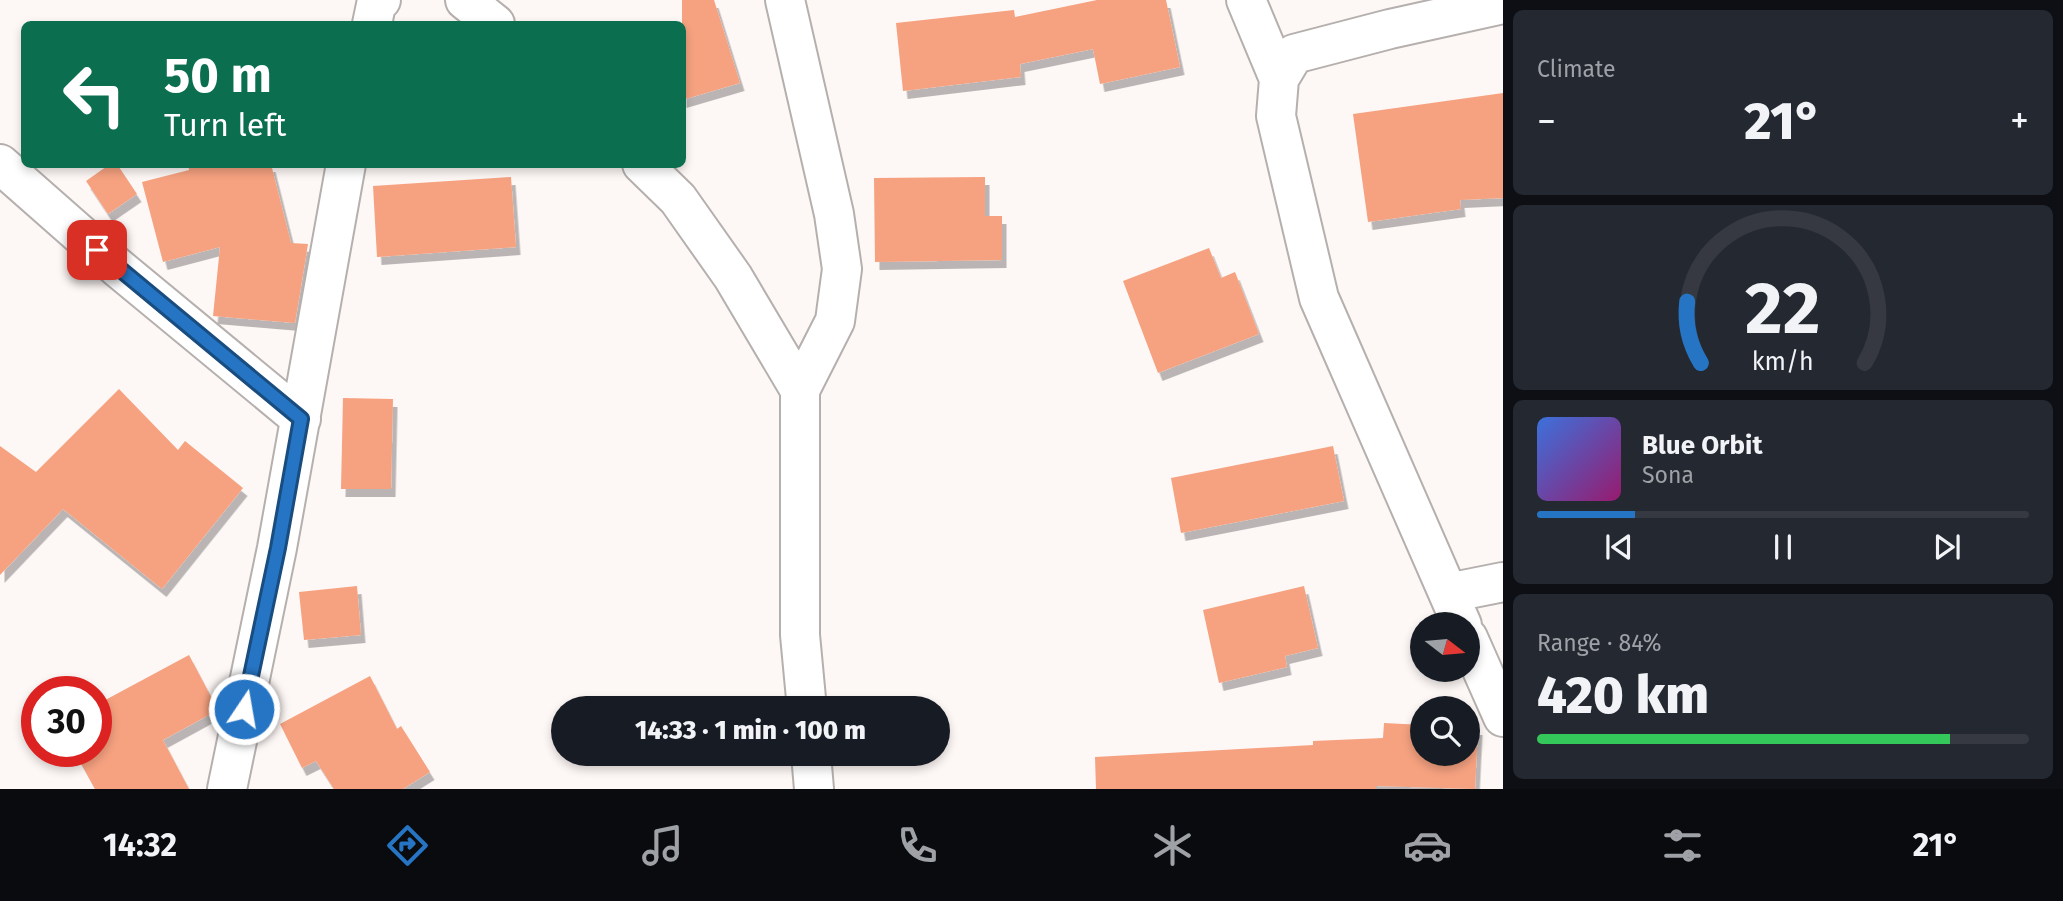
<!DOCTYPE html>
<html lang="en">
<head>
<meta charset="utf-8">
<style>
	:root { --surface:#171b24; --page:#242831; --text:#f1f3f6; --muted:#9ea1a6; --line:#363941; --accent:#2675c4 }
	body { margin:0; font-family:"Fira Sans",sans-serif; background:var(--page); color:var(--text); height:100vh; display:flex; flex-direction:column; font-size:26px; white-space:nowrap }
	* { box-sizing:border-box; margin:0 }
	p { font-size:23px; color:var(--muted) }
	.icon { flex:none; width:38px; height:38px; fill:none; stroke:currentColor; stroke-width:2; stroke-linecap:round; stroke-linejoin:round }
	.map { position:relative; flex:1; overflow:hidden }
	.drawer { display:flex; flex-direction:column; gap:10px; padding:10px; background:#0d0f14; width:560px }
	.drawer>* { flex:none }
	.top-card { position:absolute; left:21px; top:21px; width:665px; height:147px; border-radius:10px; box-shadow:0 4px 10px #0003; background:#0b6e4f; color:#fff; overflow:hidden }
	.needle { width:46px; rotate:106deg }
	.controls { position:absolute; left:1410px; top:612px; display:grid; gap:14px }
	.controls a { display:grid; place-items:center; width:70px; height:70px; border-radius:50%; background:var(--surface); box-shadow:0 4px 10px #0003; font-size:35px }
	.speed { position:absolute; left:21px; top:676px; display:flex; gap:14px; font-size:35px; font-weight:700; text-align:center }
	.speed>* { display:grid; place-content:center; width:91px; height:91px; border-radius:50%; background:var(--surface); box-shadow:0 4px 10px #0003; line-height:1 }
	.speed .limit { border:10px solid #d22; background:#fff; color:#111 }
	.pin { position:absolute; display:grid; place-items:center; width:60px; height:60px; color:#fff; margin:-30px; border-radius:14px; box-shadow:0 4px 10px #0006 }
	.me { position:absolute; width:77px; margin:-38px; rotate:12deg; stroke-linejoin:round; filter:drop-shadow(0 0 5px #0008) }
	.turn { display:flex; align-items:center; gap:24px; height:147px; padding:0 28px; font-size:32px }
	.turn .icon { width:91px; height:91px; stroke-width:2.5 }
	.turn b { display:block; font-size:49px; line-height:60px }
	.big { font-size:52px; font-weight:800; line-height:1.1 }
	.drawer .card { flex:1; display:flex; flex-direction:column; justify-content:center; gap:10px; min-width:0; padding:0 24px; border-radius:10px; background:var(--page) }
	.drawer .dial { align-items:center; gap:0 }
	.dial svg { height:182px; overflow:visible; fill:none; stroke:var(--line); stroke-width:7; stroke-linecap:round; text-anchor:middle }
	.dial text { fill:var(--text); stroke:none }
	.song { display:flex; align-items:center; gap:21px }
	.cover { width:84px; height:84px; border-radius:10px; background:linear-gradient(135deg,hsl(220 70% 55%),hsl(320 70% 35%)) }
	.played { height:7px; border-radius:4px; background:linear-gradient(90deg,var(--accent) 20%,var(--line) 20%) }
	.keys { display:flex; justify-content:space-around; direction:ltr }
	.heat { display:flex; justify-content:space-between; align-items:center; font-size:38px; direction:ltr }
	.charge { height:10px; border-radius:5px; background:linear-gradient(90deg,#34c759 84%,var(--line) 0) }
	.trip { position:absolute; left:551px; top:696px; width:399px; height:70px; border-radius:35px; background:var(--surface); box-shadow:0 4px 10px #0003; font-weight:800; line-height:70px; text-align:center }
	.tabs { display:flex; height:112px; justify-content:space-around; align-items:center; background:#090b0e; color:var(--muted) }
	.tabs .icon { width:49px; height:49px }
	.tabs .selected { color:var(--accent) }
	.tabs b { font-size:32px; color:var(--text) }
	main { display:flex; flex:1; min-height:0 }
	.map>svg:first-child { display:block }
</style>
</head>
<body>
<main>
<div class="map">
<svg width="1503" height="789" viewBox="0 0 1503 789">
	<defs>
		<filter id="shadow"><feDropShadow dx="4.5" dy="8" stdDeviation="0" flood-color="#0004"/></filter>
	</defs>
	<rect width="100%" height="100%" fill="#fdf7f5"/>
	<path fill="#f6a280" filter="url(#shadow)" d="M 682,0 L 714,0 L 740,83 L 682,100 Z
		M 1097,0 L 1166,0 L 1180,67 L 1100,84 L 1093,49 L 1020,64 L 1021,77 L 903,91 L 896,23 L 1014,10 L 1015,17 Z
		M 1503,93 L 1503,198 L 1460,200 L 1461,209 L 1368,222 L 1353,114 Z
		M 110,164 L 117,164 L 137,194 L 108,214 L 86,181 Z
		M 188,164 L 271,164 L 291,243 L 308,244 L 295,323 L 213,316 L 220,247 L 163,262 L 142,182 L 189,170 Z
		M 511,177 L 516,247 L 377,257 L 373,186 Z
		M 985,177 L 985,216 L 1002,216 L 1002,260 L 875,262 L 874,178 Z
		M 1209,248 L 1221,278 L 1235,272 L 1259,334 L 1158,373 L 1123,281 Z
		M 119,389 L 178,450 L 185,441 L 243,488 L 162,589 L 63,509 L 0,575 L 0,446 L 36,472 Z
		M 343,398 L 393,399 L 391,489 L 341,489 Z
		M 1333,446 L 1344,501 L 1181,533 L 1171,478 Z
		M 357,586 L 361,635 L 304,640 L 299,592 Z
		M 1304,586 L 1318,648 L 1285,656 L 1287,667 L 1219,683 L 1203,610 Z
		M 189,655 L 218,710 L 163,740 L 189,789 L 95,789 L 74,751 L 96,751 L 96,705 Z
		M 370,676 L 397,729 L 401,726 L 430,772 L 403,789 L 334,789 L 316,761 L 302,768 L 280,724 Z
		M 1384,723 L 1423,725 L 1423,754 L 1468,754 L 1468,727 L 1478,727 L 1475,789 L 1376,786 L 1376,789 L 1096,789 L 1095,757 L 1313,745 L 1313,741 L 1383,738 Z"/>
	<g fill="none" stroke-linecap="round" stroke-linejoin="round">
		<g stroke="#b5b0ae" stroke-width="42">
			<path id="minor" d="M 465,0 L 495,24
				M 785,0 L 834,214 L 842,269 L 835,321 L 800,390 L 800,635 L 807,709
				M 1246,0 L 1279,79
				M 372,24 L 376,5 L 381,0
				M 0,164 L 117,267 L 301,419
				M 642,164 L 678,199 L 733,277 L 800,390
				M 1448,593 L 1503,582
				M 1462,625 L 1319,298 L 1276,116 L 1279,79 L 1294,54 L 1390,29 L 1503,4
				M 1468,638 L 1503,717
				M 811,754 L 814,789
				M 227,789 L 277,548 L 346,164"/>
		</g>
		<use href="#minor" stroke="#fff" stroke-width="38"/>
	</g>
	<g fill="none" stroke-linecap="round" stroke-linejoin="round">
		<g stroke="#194c7f" stroke-width="18">
			<path id="route" d="M 97,250 L 301,419 L 278,548 L 244,709"/>
		</g>
		<use href="#route" stroke="#2675c4" stroke-width="12"/>
	</g>
</svg>
<div class="controls">
<a><svg class="needle" viewBox="-14 -14 28 28"><path d="M0-13l5 13h-10z" fill="#e53935"/><path d="M0 13l5-13h-10z" fill="#9ea1a6"/></svg></a>
<a><svg class="icon" aria-label="search" viewBox="0 0 24 24"><circle cx="10" cy="10" r="6"/><path d="M15 15l6 6"/></svg></a>
</div>
<div class="speed"><div class="limit">30</div></div>
<div class="pin" style="left:97px;top:250px;background:#d93025"><svg class="icon" aria-label="arrive" viewBox="0 0 24 24"><path d="M6 21V4h12l-3 4 3 4H6"/></svg></div>
<svg class="me" style="left:244px;top:709px" viewBox="-20 -20 40 40"><circle r="17" fill="#2675c4" stroke="#fff" stroke-width="3"/><path d="M0-11L8 9 0 5-8 9z" fill="#fff"/></svg>
<div class="trip">14:33 · 1 min · 100 m</div>
<div class="top-card">
<div class="turn"><svg class="icon" aria-label="left" viewBox="0 0 24 24"><path d="M17 20v-9H6M10 6l-5 5 5 5"/></svg><div><b>50 m</b>Turn left</div></div>
</div>
</div>
<section class="drawer">
<div class="card"><p>Climate</p>
<div class="heat"><a>−</a><b class="big">21°</b><a>+</a></div>
</div>
<div class="card dial"><svg viewBox="0 0 100 80">
<path d="M14 69A42 42 0 1 1 86 69"/>
<path d="M14 69A42 42 0 0 1 8 42" stroke="#2675c4"/>
<text x="50" y="56" font-size="32" font-weight="700">22</text>
<text x="50" y="72" font-size="11">km/h</text>
</svg></div>
<div class="card">
<div class="song"><i class="cover"></i><div><b>Blue Orbit</b><p>Sona</p></div></div>
<div class="played"></div>
<div class="keys"><svg class="icon" aria-label="previous" viewBox="0 0 24 24"><path d="M18 5L8 12l10 7zM5 5v14"/></svg><svg class="icon" aria-label="pause" viewBox="0 0 24 24"><path d="M8 5v14M16 5v14"/></svg><svg class="icon" aria-label="next" viewBox="0 0 24 24"><path d="M6 5l10 7-10 7zM19 5v14"/></svg></div>
</div>
<div class="card"><p>Range · 84%</p><b class="big">420 km</b><div class="charge"></div></div>
</section>
</main>
<nav class="tabs">
<b>14:32</b>
<svg class="icon selected" aria-label="directions" viewBox="0 0 24 24"><path d="M12 3l9 9-9 9-9-9zM9 14v-3h6M13 9l2 2-2 2"/></svg>
<svg class="icon" aria-label="music" viewBox="0 0 24 24"><path d="M9 18V5l10-2v13"/><circle cx="6" cy="18" r="3"/><circle cx="16" cy="16" r="3"/></svg>
<svg class="icon" aria-label="phone" viewBox="0 0 24 24"><path d="M5 4h4l2 5-3 2q2 4 5 5l2-3 5 2v4C11 20 4 13 5 4z"/></svg>
<svg class="icon" aria-label="climate" viewBox="0 0 24 24"><path d="M12 3v18M4 7l16 10M4 17L20 7"/></svg>
<svg class="icon" aria-label="car" viewBox="0 0 24 24"><path d="M5 17H2v-5l4-1 3-4h7l3 4 3 1v5h-3M9 17h6M6 11h13"/><circle cx="7" cy="17" r="2"/><circle cx="17" cy="17" r="2"/></svg>
<svg class="icon" aria-label="filters" viewBox="0 0 24 24"><path d="M4 7h16M4 17h16"/><circle cx="9" cy="7" r="2"/><circle cx="15" cy="17" r="2"/></svg>
<b>21°</b>
</nav>
</body>
</html>
